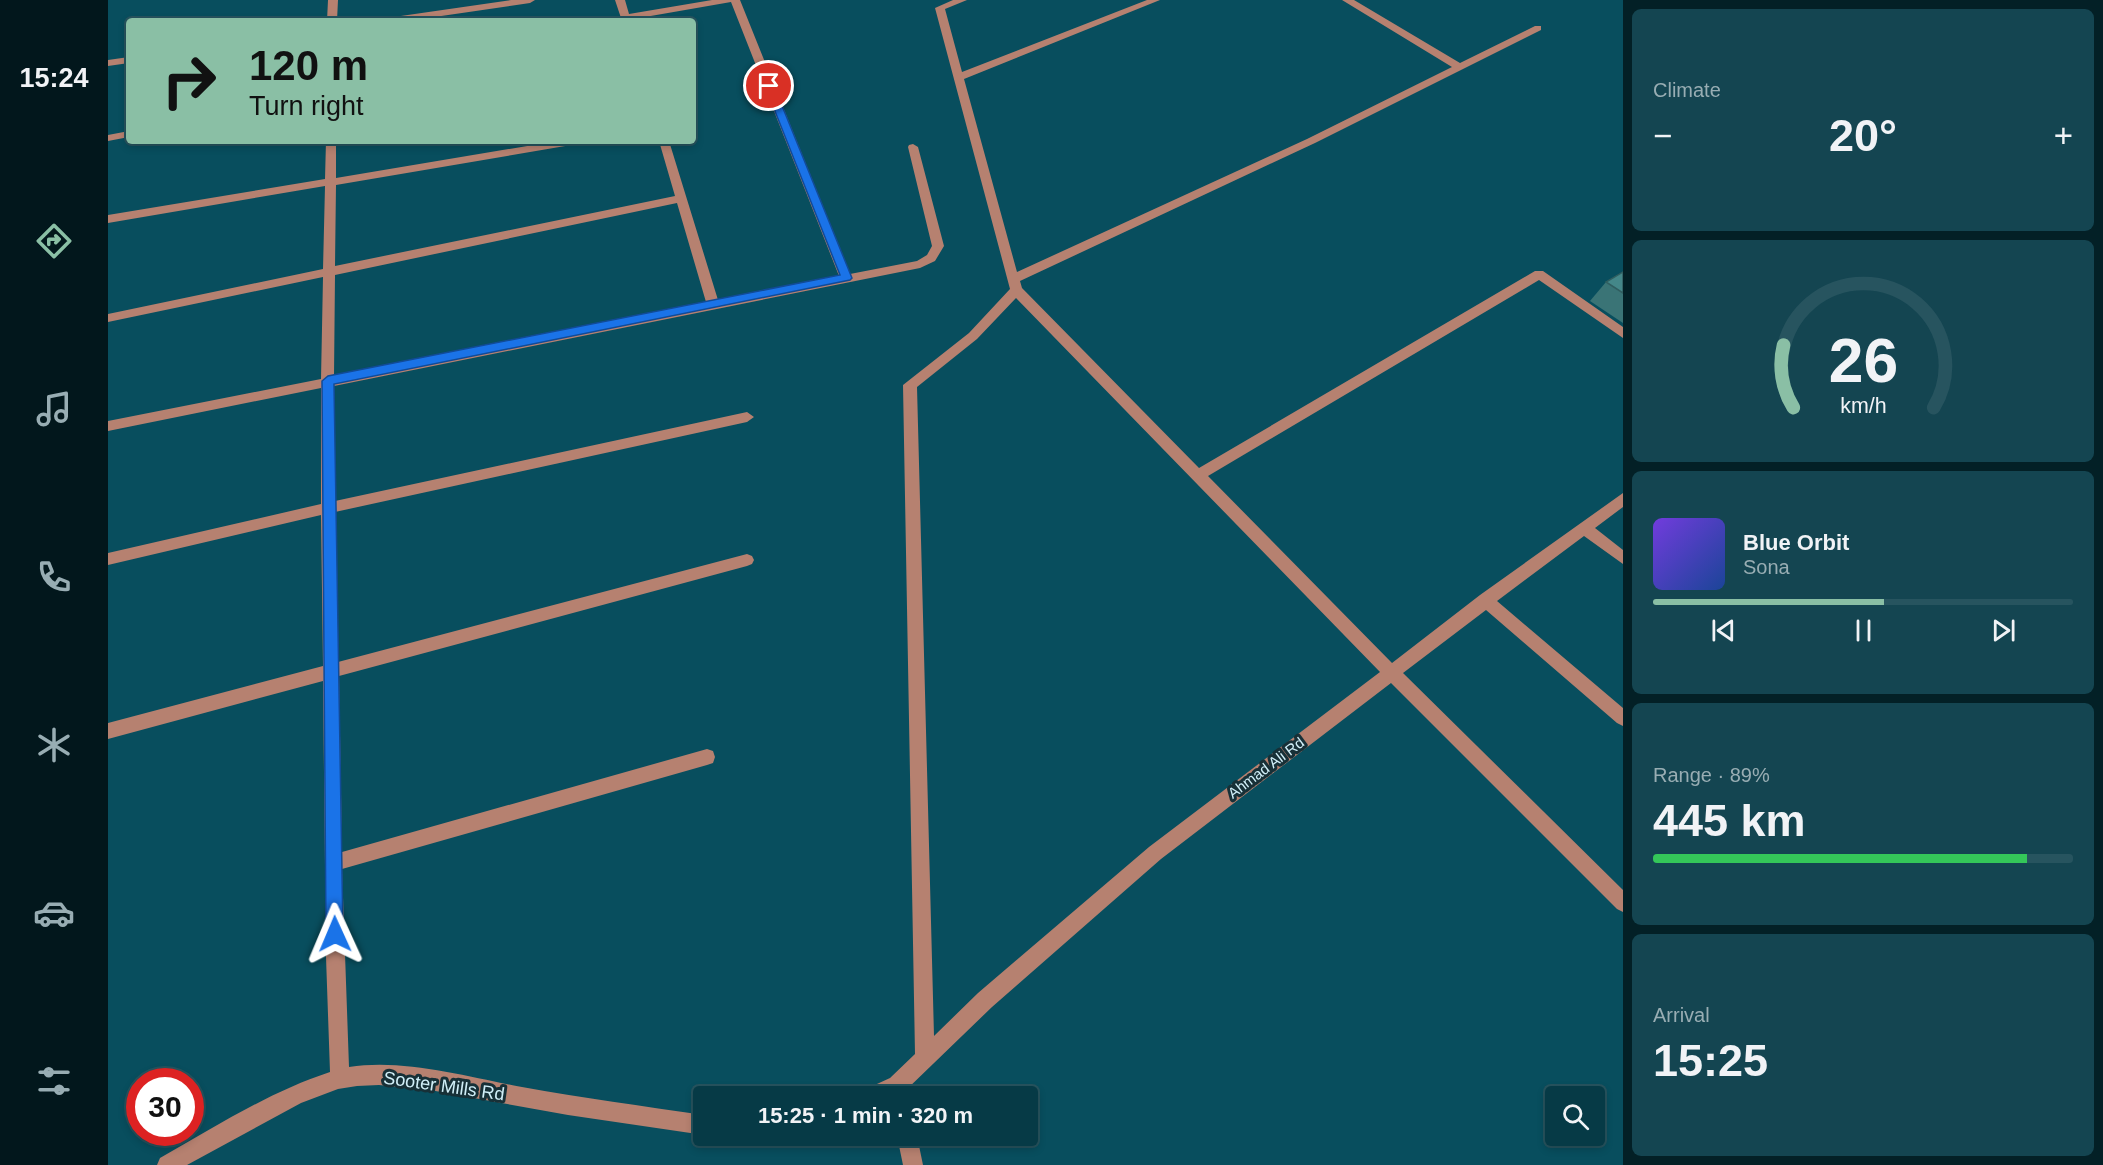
<!DOCTYPE html>
<html lang="en">
<head>
<meta charset="utf-8">
<style>
	:root { --surface:#063a46; --page:#144551; --text:#f1f3f6; --muted:#98adb3; --line:#27545f; --accent:#8abfa5 }
	body { margin:0; font-family:Helvetica,sans-serif; background:var(--page); color:var(--text); height:100vh; display:flex; flex-direction:column; font-size:22px; white-space:nowrap }
	* { box-sizing:border-box; margin:0 }
	p { font-size:20px; color:var(--muted) }
	.icon { flex:none; width:33px; height:33px; fill:none; stroke:currentColor; stroke-width:2; stroke-linecap:round; stroke-linejoin:round }
	.map { position:relative; flex:1; overflow:hidden }
	.sheet { display:flex; flex-direction:column; gap:9px; padding:9px; background:#032026; width:480px }
	.sheet>* { flex:none }
	.banner { position:absolute; left:18px; top:18px; width:570px; height:126px; border-radius:6px; box-shadow:0 3px 9px #0003,0 0 0 2px var(--line); background:#8abfa5; color:#111; overflow:hidden }
	.controls { position:absolute; left:1437px; top:1086px; display:grid; gap:12px }
	.controls a { display:grid; place-items:center; width:60px; height:60px; border-radius:6px; background:var(--surface); box-shadow:0 3px 9px #0003,0 0 0 2px var(--line); font-size:30px }
	.speed { position:absolute; left:18px; top:1068px; display:flex; gap:12px; font-size:30px; font-weight:700; text-align:center }
	.speed>* { display:grid; place-content:center; width:78px; height:78px; border-radius:50%; background:var(--surface); box-shadow:0 3px 9px #0003,0 0 0 2px var(--line); line-height:1 }
	.speed .limit { border:9px solid #d22; background:#fff; color:#111 }
	.pin { position:absolute; display:grid; place-items:center; width:51px; height:51px; color:#fff; margin:-26px; border:3px solid #fff; border-radius:50%; box-shadow:0 2px 6px #0007 }
	.me { position:absolute; width:66px; margin:-33px; rotate:359deg; stroke-linejoin:round; filter:drop-shadow(0 0 4px #0008) }
	.turn { display:flex; align-items:center; gap:21px; height:126px; padding:0 24px; font-size:27px }
	.turn .icon { width:78px; height:78px; stroke-width:2.5 }
	.turn b { display:block; font-size:42px; line-height:51px }
	.big { font-size:45px; font-weight:800; line-height:1.1 }
	.sheet .tile { flex:1; display:flex; flex-direction:column; justify-content:center; gap:9px; min-width:0; padding:0 21px; border-radius:9px; background:var(--page) }
	.sheet .dial { align-items:center; gap:0 }
	.dial svg { height:156px; overflow:visible; fill:none; stroke:var(--line); stroke-width:7; stroke-linecap:round; text-anchor:middle }
	.dial text { fill:var(--text); stroke:none }
	.song { display:flex; align-items:center; gap:18px }
	.cover { width:72px; height:72px; border-radius:9px; background:linear-gradient(135deg,hsl(260 70% 55%),hsl(220 70% 35%)) }
	.played { height:6px; border-radius:3px; background:linear-gradient(90deg,var(--accent) 55%,var(--line) 55%) }
	.keys { display:flex; justify-content:space-around; direction:ltr }
	.heat { display:flex; justify-content:space-between; align-items:center; font-size:33px; direction:ltr }
	.charge { height:9px; border-radius:4px; background:linear-gradient(90deg,#34c759 89%,var(--line) 0) }
	.trip { position:absolute; left:585px; top:1086px; width:345px; height:60px; border-radius:6px; background:var(--surface); box-shadow:0 3px 9px #0003,0 0 0 2px var(--line); font-weight:800; line-height:60px; text-align:center }
	main { display:flex; flex:1; min-height:0 }
	.tabs { display:flex; flex-direction:column; width:108px; justify-content:space-around; align-items:center; background:#02171c; color:var(--muted) }
	.tabs .icon { width:42px; height:42px }
	.tabs .active { color:var(--accent) }
	.tabs b { font-size:27px; color:var(--text) }
	.map>svg:first-child { display:block }
</style>
</head>
<body>
<main>
<nav class="tabs">
<b>15:24</b>
<svg class="icon active" aria-label="directions" viewBox="0 0 24 24"><path d="M12 3l9 9-9 9-9-9zM9 14v-3h6M13 9l2 2-2 2"/></svg>
<svg class="icon" aria-label="music" viewBox="0 0 24 24"><path d="M9 18V5l10-2v13"/><circle cx="6" cy="18" r="3"/><circle cx="16" cy="16" r="3"/></svg>
<svg class="icon" aria-label="phone" viewBox="0 0 24 24"><path d="M5 4h4l2 5-3 2q2 4 5 5l2-3 5 2v4C11 20 4 13 5 4z"/></svg>
<svg class="icon" aria-label="climate" viewBox="0 0 24 24"><path d="M12 3v18M4 7l16 10M4 17L20 7"/></svg>
<svg class="icon" aria-label="car" viewBox="0 0 24 24"><path d="M5 17H2v-5l4-1 3-4h7l3 4 3 1v5h-3M9 17h6M6 11h13"/><circle cx="7" cy="17" r="2"/><circle cx="17" cy="17" r="2"/></svg>
<svg class="icon" aria-label="filters" viewBox="0 0 24 24"><path d="M4 7h16M4 17h16"/><circle cx="9" cy="7" r="2"/><circle cx="15" cy="17" r="2"/></svg>
</nav>
<div class="map">
<svg width="1515" height="1165" viewBox="0 0 1515 1165">
	<rect width="100%" height="100%" fill="#084e5e"/>
	<g fill="none" stroke-linecap="round" stroke-linejoin="round">
		<path fill="#b68170" fill-rule="evenodd" d="M 220,0 L 230,0 L 229,21 L 219,21 Z
			M 403,0 L 427,0 L 422,3 L 299,21 L 274,21 L 279,18 Z
			M 507,0 L 517,0 L 521,14 L 604,0 L 632,0 L 742,274 L 809,261 L 819,255 L 824,246 L 800,147 L 801,145 L 805,144 L 810,147 L 836,246 L 827,261 L 812,268 L 226,386 L 227,501 L 639,412 L 646,417 L 639,422 L 227,512 L 230,662 L 639,554 L 644,556 L 646,560 L 644,564 L 639,566 L 231,676 L 234,852 L 599,749 L 605,751 L 607,757 L 605,763 L 599,765 L 234,869 L 241,1067 C 295,1058 361,1077 414,1087 C 474,1098 535,1106 596,1115 L 596,1135 L 460,1115 L 322,1090 L 271,1085 L 249,1086 L 230,1089 L 193,1103 L 79,1165 L 49,1165 L 52,1158 C 107,1127 161,1092 222,1072 L 218,957 L 215,681 L 0,739 L 0,723 L 215,666 L 213,515 L 0,565 L 0,553 L 213,504 L 213,388 L 0,431 L 0,421 L 213,379 L 215,277 L 0,322 L 0,314 L 215,269 L 217,186 L 0,223 L 0,215 L 217,179 L 218,141 L 228,141 L 228,178 L 449,141 L 474,141 L 469,144 L 228,185 L 227,266 L 567,196 L 551,141 L 561,141 L 610,300 L 731,276 L 623,2 L 514,21 ZM 569,203 L 598,302 L 226,376 L 227,275 Z
			M 845,0 L 859,0 L 837,9 L 854,72 L 1039,0 L 1052,0 L 856,79 L 909,272 L 1199,139 L 1344,67 L 1234,0 L 1246,0 L 1352,63 L 1427,26 L 1433,26 L 1433,30 L 1207,143 L 912,281 L 914,288 L 1091,468 L 1427,271 L 1435,271 L 1515,327 L 1515,338 L 1431,280 L 1100,476 L 1284,663 L 1372,595 L 1515,493 L 1515,507 L 1487,528 L 1515,550 L 1515,564 L 1476,536 L 1389,601 L 1515,708 L 1515,726 L 1509,723 L 1378,610 L 1295,673 L 1515,890 L 1515,912 L 1509,909 L 1283,683 L 1053,859 L 884,1007 L 796,1092 L 786,1096 L 755,1096 L 758,1089 L 782,1078 L 807,1054 L 795,385 L 861,333 L 902,289 L 827,8 ZM 908,298 L 1272,672 L 1041,847 L 870,993 L 826,1036 L 809,387 L 869,339 Z
			M 21,57 L 21,63 L 0,66 L 0,60 Z
			M 21,131 L 21,137 L 0,141 L 0,135 Z
			M 789,1136 L 809,1136 L 815,1165 L 795,1165 Z"/>
	</g>
	<path fill="#3a7476" d="M 1515,272 L 1515,323 L 1482,301 L 1498,282 Z"/>
	<path fill="#448789" stroke="#305e60" stroke-width="1.5" d="M 1515,272 L 1515,293 L 1498,282 Z"/>
	<path fill="#1a73e8" stroke="#114b97" stroke-width="1.5" d="M 658,84 L 666,86 L 744,278 L 742,280 L 226,384 L 235,934 L 233,940 L 227,942 L 221,940 L 218,934 L 214,381 L 220,376 L 732,275 L 657,86 Z"/>
	<g text-anchor="middle" stroke-width="6" stroke-linejoin="round" paint-order="stroke">
		<g font-size="15" fill="#d1eff8" stroke="#173037">
			<text transform="translate(1158 768) rotate(-37)" y="5">Ahmad Ali Rd</text>
		</g>
		<g font-size="18" fill="#d1eff8" stroke="#173037">
			<text transform="translate(336 1086) rotate(8)" y="6">Sooter Mills Rd</text>
		</g>
	</g>
</svg>
<div class="controls">
<a><svg class="icon" aria-label="search" viewBox="0 0 24 24"><circle cx="10" cy="10" r="6"/><path d="M15 15l6 6"/></svg></a>
</div>
<div class="speed"><div class="limit">30</div></div>
<div class="pin" style="left:661px;top:86px;background:#d93025"><svg class="icon" aria-label="arrive" viewBox="0 0 24 24"><path d="M6 21V4h12l-3 4 3 4H6"/></svg></div>
<svg class="me" style="left:227px;top:934px" viewBox="-20 -20 40 40"><path d="M0-17L14 15 0 8-14 15z" fill="#1a73e8" stroke="#fff" stroke-width="4"/></svg>
<div class="trip">15:25 · 1 min · 320 m</div>
<div class="banner">
<div class="turn"><svg class="icon" aria-label="right" viewBox="0 0 24 24"><path d="M7 20v-9h11M14 6l5 5-5 5"/></svg><div><b>120 m</b>Turn right</div></div>
</div>
</div>
<section class="sheet">
<div class="tile"><p>Climate</p>
<div class="heat"><a>−</a><b class="big">20°</b><a>+</a></div>
</div>
<div class="tile dial"><svg viewBox="0 0 100 80">
<path d="M14 69A42 42 0 1 1 86 69"/>
<path d="M14 69A42 42 0 0 1 9 37" stroke="#8abfa5"/>
<text x="50" y="56" font-size="32" font-weight="700">26</text>
<text x="50" y="72" font-size="11">km/h</text>
</svg></div>
<div class="tile">
<div class="song"><i class="cover"></i><div><b>Blue Orbit</b><p>Sona</p></div></div>
<div class="played"></div>
<div class="keys"><svg class="icon" aria-label="previous" viewBox="0 0 24 24"><path d="M18 5L8 12l10 7zM5 5v14"/></svg><svg class="icon" aria-label="pause" viewBox="0 0 24 24"><path d="M8 5v14M16 5v14"/></svg><svg class="icon" aria-label="next" viewBox="0 0 24 24"><path d="M6 5l10 7-10 7zM19 5v14"/></svg></div>
</div>
<div class="tile"><p>Range · 89%</p><b class="big">445 km</b><div class="charge"></div></div>
<div class="tile"><p>Arrival</p><b class="big">15:25</b></div>
</section>
</main>
</body>
</html>
